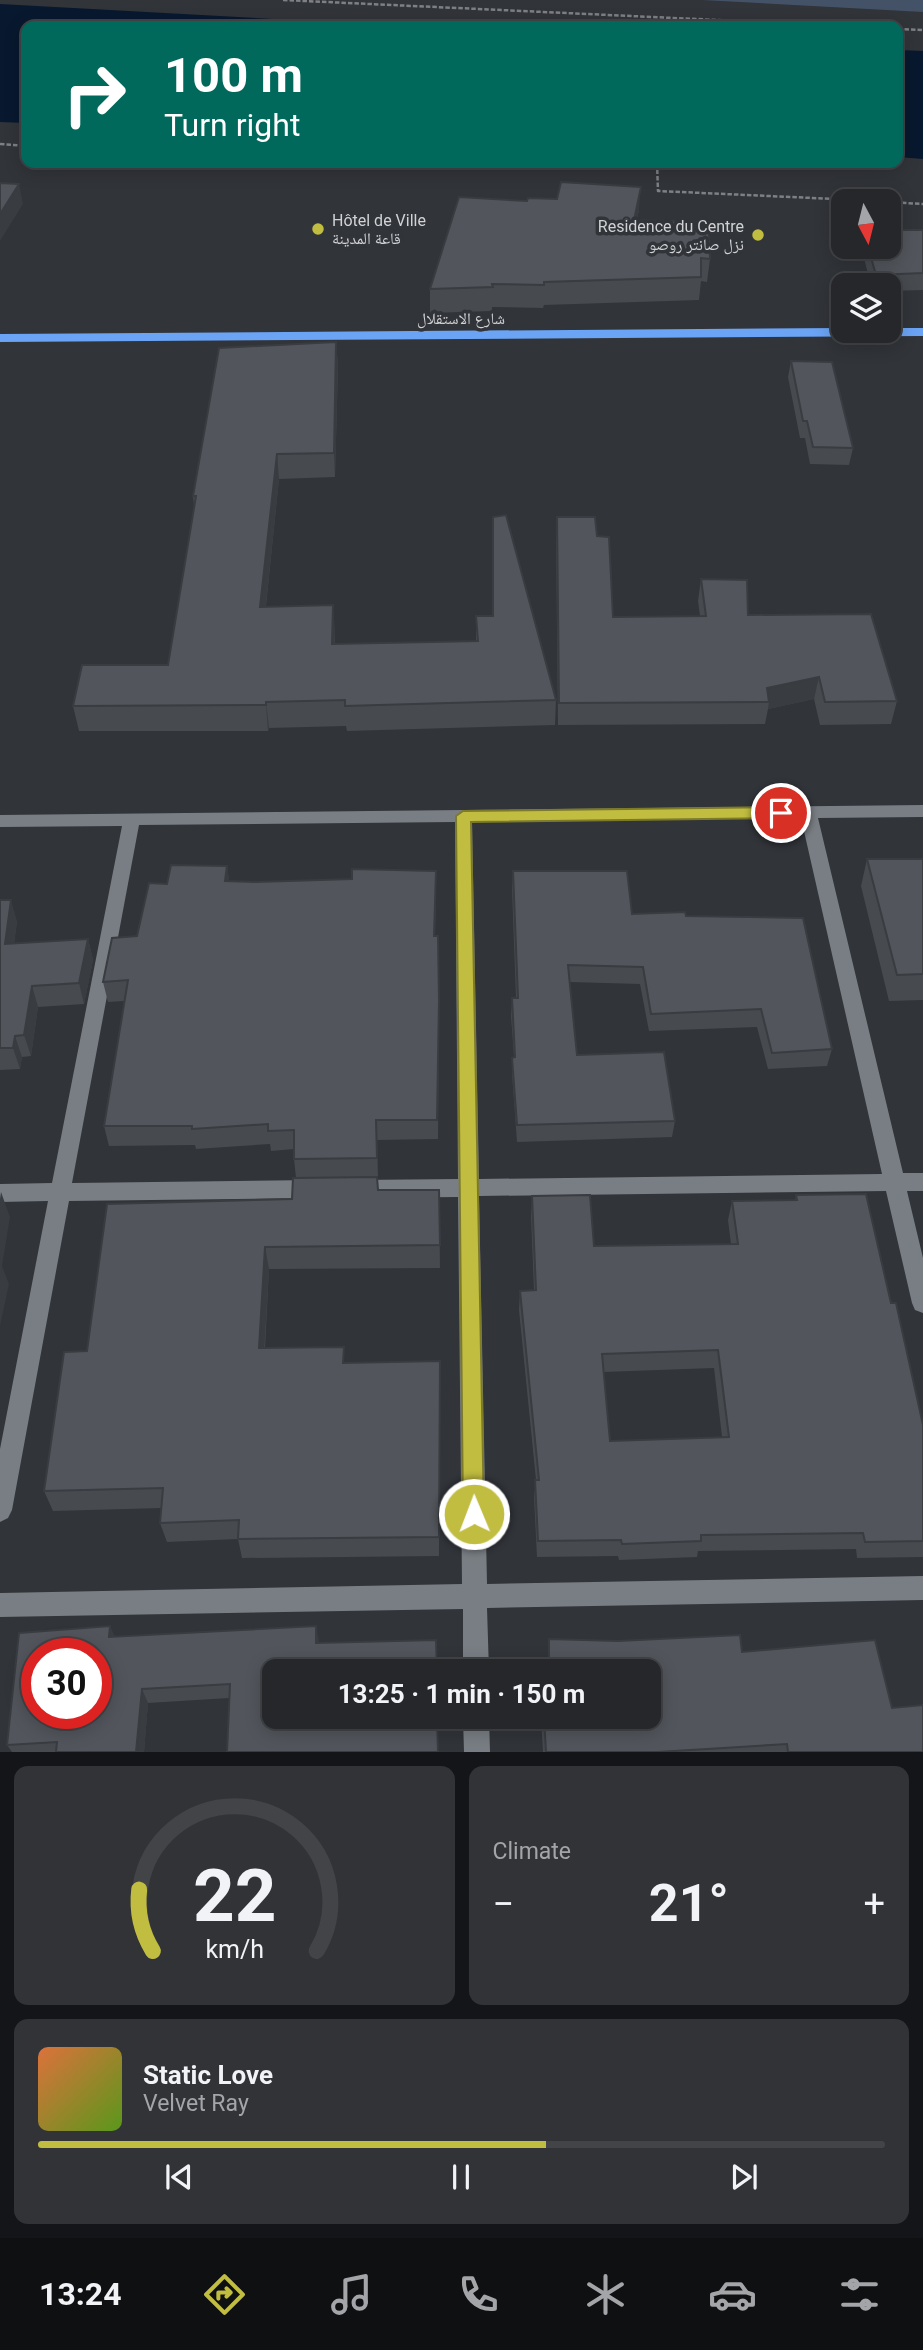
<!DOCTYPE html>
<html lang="en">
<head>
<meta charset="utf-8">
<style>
	:root { --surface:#25272b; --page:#313337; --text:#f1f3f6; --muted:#a3a5a9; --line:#424447; --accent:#c1bd40 }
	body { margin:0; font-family:Roboto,"Noto Naskh Arabic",sans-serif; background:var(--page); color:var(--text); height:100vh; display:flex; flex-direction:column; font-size:26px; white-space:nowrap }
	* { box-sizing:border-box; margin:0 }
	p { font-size:23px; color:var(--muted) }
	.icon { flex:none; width:38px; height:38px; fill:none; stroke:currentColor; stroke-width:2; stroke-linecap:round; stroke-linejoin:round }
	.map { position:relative; height:1752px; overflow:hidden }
	.sheet { display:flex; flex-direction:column; gap:14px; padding:14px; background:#141518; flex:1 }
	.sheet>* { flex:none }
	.top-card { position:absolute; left:21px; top:21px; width:882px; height:147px; border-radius:14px; box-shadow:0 4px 18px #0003,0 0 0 2px var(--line); background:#00695c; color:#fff; overflow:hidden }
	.needle { width:46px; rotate:173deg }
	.buttons { position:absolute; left:831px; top:189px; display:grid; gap:14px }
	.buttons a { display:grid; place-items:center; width:70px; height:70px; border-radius:14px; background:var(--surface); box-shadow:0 4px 18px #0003,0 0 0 2px var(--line); font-size:35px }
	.speed { position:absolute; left:21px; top:1638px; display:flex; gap:14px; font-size:35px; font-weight:700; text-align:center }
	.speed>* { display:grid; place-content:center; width:91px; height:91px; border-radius:50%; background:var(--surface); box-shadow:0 4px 18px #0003,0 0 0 2px var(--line); line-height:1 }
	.speed .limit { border:10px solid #d22; background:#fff; color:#111 }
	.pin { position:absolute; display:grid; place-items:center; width:60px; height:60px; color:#fff; margin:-30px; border:4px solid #fff; border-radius:50%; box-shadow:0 2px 7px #0007 }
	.me { position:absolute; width:77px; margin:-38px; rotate:359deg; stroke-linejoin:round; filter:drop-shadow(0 0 5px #0008) }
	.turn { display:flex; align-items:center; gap:24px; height:147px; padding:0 28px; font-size:32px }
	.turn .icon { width:91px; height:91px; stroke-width:2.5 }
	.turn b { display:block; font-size:49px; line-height:60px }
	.big { font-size:52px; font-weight:700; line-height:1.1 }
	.sheet .tile { flex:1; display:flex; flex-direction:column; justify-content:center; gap:10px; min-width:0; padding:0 24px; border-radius:14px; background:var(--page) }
	.sheet .dial { align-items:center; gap:0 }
	.dial svg { height:182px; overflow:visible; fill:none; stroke:var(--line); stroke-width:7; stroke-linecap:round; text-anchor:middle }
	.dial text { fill:var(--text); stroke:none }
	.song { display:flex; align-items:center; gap:21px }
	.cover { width:84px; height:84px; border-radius:10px; background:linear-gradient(135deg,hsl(20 70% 55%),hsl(90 70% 35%)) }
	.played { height:7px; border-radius:4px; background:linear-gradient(90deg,var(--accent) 60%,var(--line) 60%) }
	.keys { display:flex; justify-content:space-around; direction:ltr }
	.heat { display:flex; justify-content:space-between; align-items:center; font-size:38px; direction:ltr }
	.sheet .tiles { flex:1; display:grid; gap:14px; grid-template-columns:1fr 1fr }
	.tile:last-child { grid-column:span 2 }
	.trip { position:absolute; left:262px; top:1659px; width:399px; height:70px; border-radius:14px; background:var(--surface); box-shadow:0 4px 18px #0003,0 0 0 2px var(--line); font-weight:700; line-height:70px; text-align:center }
	.tabs { display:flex; height:112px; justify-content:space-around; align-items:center; background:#0f1011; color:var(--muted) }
	.tabs .icon { width:49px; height:49px }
	.tabs .active { color:var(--accent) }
	.tabs b { font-size:32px; color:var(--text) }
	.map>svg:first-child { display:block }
</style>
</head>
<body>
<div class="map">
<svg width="923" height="1752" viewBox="0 0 923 1752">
	<rect width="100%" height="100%" fill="#313439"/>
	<path fill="#445268" d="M 702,0 L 923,0 L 923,12 Z"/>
	<path fill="#08182e" d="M 0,4 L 400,26 L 26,26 L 26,123 L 0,122 Z
		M 898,50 L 923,51 L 923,159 L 898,157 Z"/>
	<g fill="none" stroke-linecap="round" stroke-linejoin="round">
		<path stroke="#7d8084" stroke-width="2.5" stroke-dasharray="4.5 2" stroke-linecap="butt" d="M 283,0 L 848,26
			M 898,29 L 923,30
			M 0,144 L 26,146
			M 291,163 L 412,168 L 415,163
			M 657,163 L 658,191 L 880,201
			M 889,202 L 923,204"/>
		<path fill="#797e84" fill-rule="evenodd" d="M 923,805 L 923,817 L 818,818 L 903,1173 L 923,1173 L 923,1191 L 907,1191 L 923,1258 L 923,1313 L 915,1310 L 912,1303 L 886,1191 L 479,1196 L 487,1584 L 923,1576 L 923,1600 L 487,1608 L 489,1671 L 463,1671 L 463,1609 L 0,1617 L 0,1593 L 462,1584 L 458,1197 L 357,1198 L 350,1195 L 347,1189 L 350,1183 L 357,1180 L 458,1179 L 455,822 L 139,825 L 72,1183 L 315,1180 L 322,1183 L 325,1189 L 322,1195 L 315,1198 L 69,1201 L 12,1510 L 8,1518 L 0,1522 L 0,1449 L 48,1201 L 0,1202 L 0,1184 L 52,1183 L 122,826 L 0,827 L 0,815 ZM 801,818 L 882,1174 L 479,1179 L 472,822 Z
			M 463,1717 L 489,1717 L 490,1752 L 464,1752 Z"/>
		<path fill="#6ba4f5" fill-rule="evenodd" d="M 844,328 L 844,331 L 889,331 L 889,328 L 923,328 L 923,336 L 0,342 L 0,334 Z"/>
	</g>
	<path fill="#474a4f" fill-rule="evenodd" d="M 639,209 L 637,220 L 710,259 L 707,282 L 701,281 L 699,300 L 544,305 L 543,308 L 492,307 L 492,311 L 430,313 L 430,289 Z
		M 923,230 L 923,290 L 889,291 L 889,285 L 871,285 L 861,247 L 889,247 Z
		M 336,342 L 338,366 L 335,477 L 279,479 L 266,606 L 335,630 L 335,644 L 476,641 L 476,616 L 493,616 L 493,517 L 556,700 L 555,725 L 347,731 L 346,726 L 269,728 L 268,731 L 79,731 L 73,706 L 168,665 L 194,506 L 193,496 Z
		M 791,361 L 853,448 L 849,465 L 810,464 L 805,438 L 800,438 L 788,377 Z
		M 557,517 L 597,536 L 613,617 L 700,616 L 698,601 L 701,579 L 748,615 L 897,701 L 891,724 L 820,725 L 814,699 L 768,709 L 765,724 L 558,725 L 556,539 Z
		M 867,859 L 923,859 L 923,1000 L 889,1001 L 861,886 Z
		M 227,866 L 229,881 L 436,892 L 435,936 L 439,1021 L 438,1139 L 377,1140 L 378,1177 L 377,1177 L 378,1190 L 439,1190 L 440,1268 L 269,1269 L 265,1348 L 440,1382 L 439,1556 L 242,1558 L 238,1539 L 167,1542 L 160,1523 L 162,1508 L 53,1511 L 44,1491 L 87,1351 L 292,1199 L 296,1178 L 294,1159 L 294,1149 L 271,1151 L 270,1144 L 196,1149 L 195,1145 L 109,1146 L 104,1126 L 124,1001 L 108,1002 L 103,982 L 137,936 L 167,884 Z
		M 513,871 L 632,914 L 686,916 L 832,1049 L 827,1066 L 768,1069 L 757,1027 L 649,1031 L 640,984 L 570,982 L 577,1055 L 675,1121 L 672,1137 L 517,1142 L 512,1074 L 512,1058 L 514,1057 L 511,1016 L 512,998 L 516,998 L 512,889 Z
		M 0,900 L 17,921 L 14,944 L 88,939 L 93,960 L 84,1004 L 38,1007 L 31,1056 L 22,1057 L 20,1069 L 0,1070 Z
		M 796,1195 L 891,1303 L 923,1425 L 923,1557 L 857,1558 L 856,1549 L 698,1551 L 697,1557 L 619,1560 L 618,1556 L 537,1557 L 534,1497 L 536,1480 L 519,1310 L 520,1291 L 534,1290 L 531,1216 L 532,1196 L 594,1246 L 731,1244 L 728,1220 L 732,1201 L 795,1200 ZM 714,1368 L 722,1437 L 610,1441 L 603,1372 Z
		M 114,1636 L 319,1643 L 229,1698 L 148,1703 L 144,1752 L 12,1752 L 7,1745 Z
		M 549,1639 L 742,1652 L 892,1708 L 923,1752 L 543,1752 L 541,1717 L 649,1717 L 649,1671 L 547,1671 Z"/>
	<path fill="#393c40" d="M 19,184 L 23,204 L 0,241 L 0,214 Z
		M 641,187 L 639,209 L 633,242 L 634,220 Z
		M 336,342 L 338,366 L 335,477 L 334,453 Z
		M 277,454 L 279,479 L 263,632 L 260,607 Z
		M 333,605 L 335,630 L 334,669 L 332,644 Z
		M 819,677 L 814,699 L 768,709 L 769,702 L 767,688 Z
		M 266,702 L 269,728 L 268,731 L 266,705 Z
		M 227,866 L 230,886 L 225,881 Z
		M 11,900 L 17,921 L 11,966 L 5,944 Z
		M 88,939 L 93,960 L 84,1004 L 79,983 Z
		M 32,986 L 38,1007 L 31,1056 L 24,1035 Z
		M 15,1036 L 22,1057 L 20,1069 L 13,1048 Z
		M 1,1192 L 10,1217 L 2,1266 L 9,1284 L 0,1326 L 0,1199 Z
		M 265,1247 L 269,1269 L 263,1369 L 259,1348 Z
		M 110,1626 L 117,1641 L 109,1637 Z
		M 316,1626 L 319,1641 L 319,1659 L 316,1643 Z
		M 142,1689 L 148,1703 L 144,1752 L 136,1752 Z"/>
	<path fill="#52565c" stroke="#393c40" stroke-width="2" fill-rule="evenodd" d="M 561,182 L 641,187 L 634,220 L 708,222 L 710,259 L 701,258 L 701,277 L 544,282 L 544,285 L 492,284 L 493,287 L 430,289 L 459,197 L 527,201 L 528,198 L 557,199 Z
		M 0,183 L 19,184 L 0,214 Z
		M 889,230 L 923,230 L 923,273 L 876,275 L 868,247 L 889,247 Z
		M 336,342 L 334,453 L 277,454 L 260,607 L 333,605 L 332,644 L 478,641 L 476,616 L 493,616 L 493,517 L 506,515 L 556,700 L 345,706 L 345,700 L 266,702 L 266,705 L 73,706 L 82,665 L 168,665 L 196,496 L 193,496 L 219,348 Z
		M 791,361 L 832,362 L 853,448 L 813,447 L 807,421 L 803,421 Z
		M 557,517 L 595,517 L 597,536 L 609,537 L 613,617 L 706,616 L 701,579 L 747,580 L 748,615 L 871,614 L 897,701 L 825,702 L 819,677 L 767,688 L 769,702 L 559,703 Z
		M 867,859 L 923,859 L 923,974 L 897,975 Z
		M 171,865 L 227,866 L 225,881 L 255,882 L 352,879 L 352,869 L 436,871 L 434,936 L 438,936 L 439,1000 L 437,1120 L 376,1120 L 377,1158 L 294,1159 L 294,1130 L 268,1131 L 268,1124 L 192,1129 L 192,1126 L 104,1126 L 128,980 L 103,982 L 112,938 L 137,936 L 149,883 L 167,884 Z
		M 513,871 L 627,871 L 632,914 L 685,912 L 686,916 L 803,918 L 832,1049 L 772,1053 L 761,1009 L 651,1014 L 643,967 L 568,965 L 577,1055 L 664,1052 L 675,1121 L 517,1125 L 512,1058 L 515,1057 L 512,998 L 518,998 Z
		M 0,900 L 11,900 L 5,944 L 88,939 L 79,983 L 32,986 L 24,1035 L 15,1036 L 13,1048 L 0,1048 Z
		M 377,1177 L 378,1190 L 439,1190 L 440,1245 L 265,1247 L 259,1348 L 344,1347 L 343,1363 L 440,1361 L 439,1537 L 238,1539 L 239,1520 L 160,1523 L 163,1488 L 44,1491 L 64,1352 L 87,1351 L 107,1204 L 292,1199 L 293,1178 Z
		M 866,1194 L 891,1303 L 896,1303 L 923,1425 L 923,1541 L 865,1542 L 863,1533 L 701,1535 L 701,1541 L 622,1544 L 621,1540 L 538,1541 L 535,1480 L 539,1480 L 520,1291 L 536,1290 L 532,1196 L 590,1195 L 594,1246 L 738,1244 L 732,1201 L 797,1200 L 796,1195 ZM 718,1350 L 729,1437 L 610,1441 L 602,1354 Z
		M 110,1626 L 109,1637 L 316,1626 L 316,1643 L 436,1640 L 437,1671 L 275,1671 L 275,1717 L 437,1717 L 438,1752 L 227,1752 L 230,1684 L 142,1689 L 136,1752 L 56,1752 L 57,1742 L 7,1745 L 19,1633 ZM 37,1654 L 96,1654 L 96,1713 L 37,1713 Z
		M 740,1635 L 742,1652 L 875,1640 L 892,1708 L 923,1705 L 923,1752 L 788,1752 L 787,1744 L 658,1752 L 546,1752 L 544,1717 L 649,1717 L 649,1671 L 549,1671 L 549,1639 L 618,1641 Z"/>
	<path fill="#c1bd40" stroke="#7d7b2a" stroke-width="2" d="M 781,807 L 789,813 L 781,818 L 471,822 L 484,1514 L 481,1522 L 474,1525 L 466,1522 L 463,1514 L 456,816 L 463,811 Z"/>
	<g fill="#c1bd40" stroke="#313439" stroke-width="2.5">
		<circle cx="318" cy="229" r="7"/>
		<circle cx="758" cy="235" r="7"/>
	</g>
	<g text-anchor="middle" stroke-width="7" stroke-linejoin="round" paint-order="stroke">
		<g font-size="16" fill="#d0d2d5" stroke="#313439" text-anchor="start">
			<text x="332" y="226">Hôtel de Ville<tspan x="332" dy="18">قاعة المدينة</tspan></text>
			<text x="744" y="232" text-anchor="end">Residence du Centre<tspan x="744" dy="18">نزل صانتر روصو</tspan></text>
		</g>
		<g font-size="16" fill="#d0d2d5" stroke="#313439">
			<text x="461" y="324">شارع الاستقلال</text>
		</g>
	</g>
</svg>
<div class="buttons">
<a><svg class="needle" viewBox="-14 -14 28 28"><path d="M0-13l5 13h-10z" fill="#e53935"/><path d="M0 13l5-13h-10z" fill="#a3a5a9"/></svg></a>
<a><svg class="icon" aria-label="layers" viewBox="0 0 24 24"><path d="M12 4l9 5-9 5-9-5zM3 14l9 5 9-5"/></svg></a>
</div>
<div class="speed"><div class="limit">30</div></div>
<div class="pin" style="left:781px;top:813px;background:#d93025"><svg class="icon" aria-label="arrive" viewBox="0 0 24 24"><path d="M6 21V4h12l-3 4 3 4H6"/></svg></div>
<svg class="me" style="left:474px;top:1514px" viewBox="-20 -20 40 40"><circle r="17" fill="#c1bd40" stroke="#fff" stroke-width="3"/><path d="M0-11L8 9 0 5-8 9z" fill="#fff"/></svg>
<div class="trip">13:25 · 1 min · 150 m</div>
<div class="top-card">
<div class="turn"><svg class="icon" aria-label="right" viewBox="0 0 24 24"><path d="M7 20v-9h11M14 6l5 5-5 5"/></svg><div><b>100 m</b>Turn right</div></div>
</div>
</div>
<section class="sheet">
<div class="tiles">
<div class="tile dial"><svg viewBox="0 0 100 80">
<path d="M14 69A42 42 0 1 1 86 69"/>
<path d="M14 69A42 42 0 0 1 8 42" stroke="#c1bd40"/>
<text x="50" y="56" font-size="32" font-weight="700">22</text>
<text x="50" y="72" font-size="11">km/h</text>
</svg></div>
<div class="tile"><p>Climate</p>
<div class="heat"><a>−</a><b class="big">21°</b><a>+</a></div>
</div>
<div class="tile">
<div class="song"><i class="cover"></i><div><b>Static Love</b><p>Velvet Ray</p></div></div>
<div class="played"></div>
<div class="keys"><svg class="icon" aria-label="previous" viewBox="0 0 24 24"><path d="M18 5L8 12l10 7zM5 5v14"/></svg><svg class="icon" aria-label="pause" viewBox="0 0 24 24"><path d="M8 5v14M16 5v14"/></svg><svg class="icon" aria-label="next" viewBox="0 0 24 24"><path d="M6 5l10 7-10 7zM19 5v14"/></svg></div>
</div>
</div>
</section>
<nav class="tabs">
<b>13:24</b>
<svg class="icon active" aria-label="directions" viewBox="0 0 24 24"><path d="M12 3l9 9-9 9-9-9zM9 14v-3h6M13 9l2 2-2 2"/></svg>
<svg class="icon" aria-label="music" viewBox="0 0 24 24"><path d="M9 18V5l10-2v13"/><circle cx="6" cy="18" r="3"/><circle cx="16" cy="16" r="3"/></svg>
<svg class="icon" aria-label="phone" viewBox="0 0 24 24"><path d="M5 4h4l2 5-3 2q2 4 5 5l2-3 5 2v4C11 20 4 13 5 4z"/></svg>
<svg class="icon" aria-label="climate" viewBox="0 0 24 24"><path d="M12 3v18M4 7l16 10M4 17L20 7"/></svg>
<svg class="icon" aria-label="car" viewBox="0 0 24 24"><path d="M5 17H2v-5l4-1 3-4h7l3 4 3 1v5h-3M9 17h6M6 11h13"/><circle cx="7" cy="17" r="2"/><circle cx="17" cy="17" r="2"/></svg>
<svg class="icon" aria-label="filters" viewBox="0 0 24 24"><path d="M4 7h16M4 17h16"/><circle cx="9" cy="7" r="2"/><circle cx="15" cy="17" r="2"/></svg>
</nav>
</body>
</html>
